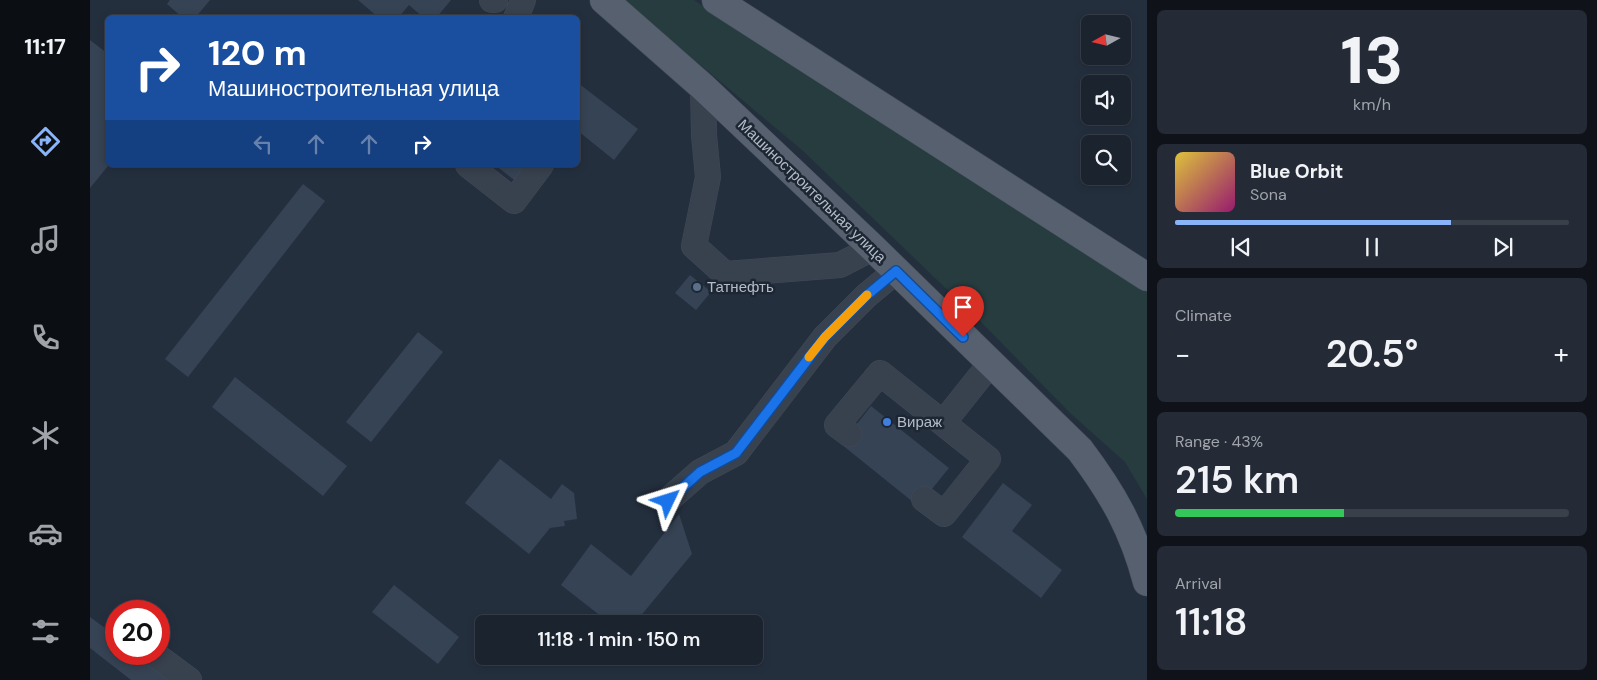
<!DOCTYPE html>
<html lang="en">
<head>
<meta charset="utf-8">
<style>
	:root { --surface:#1b232e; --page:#242b36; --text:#f1f3f6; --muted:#a0a4aa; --line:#39404a; --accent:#8ab4f8 }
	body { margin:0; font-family:"DM Sans",sans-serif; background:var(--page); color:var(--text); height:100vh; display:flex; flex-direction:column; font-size:19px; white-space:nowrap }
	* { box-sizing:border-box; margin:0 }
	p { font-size:16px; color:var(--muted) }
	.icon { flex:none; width:28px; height:28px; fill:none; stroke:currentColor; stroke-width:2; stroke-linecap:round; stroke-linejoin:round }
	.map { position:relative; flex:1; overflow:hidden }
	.panel { display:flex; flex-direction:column; gap:10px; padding:10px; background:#0f1319; width:450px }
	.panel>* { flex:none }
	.guide { position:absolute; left:15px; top:15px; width:475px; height:152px; border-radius:8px; box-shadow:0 2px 8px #0003,0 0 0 1px var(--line); background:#1a4fa0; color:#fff; overflow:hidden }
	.needle { width:32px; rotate:262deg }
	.fabs { position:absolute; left:991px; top:15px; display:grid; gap:10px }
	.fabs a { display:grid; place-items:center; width:50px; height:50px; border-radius:8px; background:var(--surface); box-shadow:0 2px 8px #0003,0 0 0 1px var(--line); font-size:25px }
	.speed { position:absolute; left:15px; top:600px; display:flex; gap:10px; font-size:25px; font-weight:700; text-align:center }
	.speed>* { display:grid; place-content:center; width:65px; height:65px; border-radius:50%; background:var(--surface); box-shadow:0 2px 8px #0003,0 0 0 1px var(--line); line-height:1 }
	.speed .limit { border:8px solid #d22; background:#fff; color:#111 }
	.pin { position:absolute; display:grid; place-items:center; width:42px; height:42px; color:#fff; margin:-51px -21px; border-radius:50% 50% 50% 0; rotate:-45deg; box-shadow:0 0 5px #0007 }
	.pin .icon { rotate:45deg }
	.me { position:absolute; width:55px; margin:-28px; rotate:49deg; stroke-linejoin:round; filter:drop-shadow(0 0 4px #0008) }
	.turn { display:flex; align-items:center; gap:18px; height:105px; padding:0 20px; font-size:22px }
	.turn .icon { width:65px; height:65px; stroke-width:2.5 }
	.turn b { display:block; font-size:35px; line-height:42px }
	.lanes { display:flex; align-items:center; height:48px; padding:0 20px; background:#0003; justify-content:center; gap:25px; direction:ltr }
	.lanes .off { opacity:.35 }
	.big { font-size:38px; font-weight:600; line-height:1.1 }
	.panel .card { flex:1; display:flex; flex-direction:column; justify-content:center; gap:8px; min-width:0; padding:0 18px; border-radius:8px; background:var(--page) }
	.panel .dial { align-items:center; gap:0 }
	.dial b { font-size:65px; line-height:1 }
	.song { display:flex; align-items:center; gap:15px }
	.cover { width:60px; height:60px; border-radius:8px; background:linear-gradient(135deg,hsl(50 70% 55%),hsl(320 70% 35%)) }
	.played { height:5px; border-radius:2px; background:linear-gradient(90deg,var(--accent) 70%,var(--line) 70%) }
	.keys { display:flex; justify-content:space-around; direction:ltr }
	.heat { display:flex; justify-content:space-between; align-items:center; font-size:28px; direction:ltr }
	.charge { height:8px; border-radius:4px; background:linear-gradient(90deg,#34c759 43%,var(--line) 0) }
	.trip { position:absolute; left:385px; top:615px; width:288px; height:50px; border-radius:8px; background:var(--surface); box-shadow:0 2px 8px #0003,0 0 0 1px var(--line); font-weight:600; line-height:50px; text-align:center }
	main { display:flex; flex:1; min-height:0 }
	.tab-bar { display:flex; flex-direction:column; width:90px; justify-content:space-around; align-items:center; background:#0b0e12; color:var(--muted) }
	.tab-bar .icon { width:35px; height:35px }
	.tab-bar .active { color:var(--accent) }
	.tab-bar b { font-size:22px; color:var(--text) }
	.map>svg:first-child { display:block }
</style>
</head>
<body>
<main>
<nav class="tab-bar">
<b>11:17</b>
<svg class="icon active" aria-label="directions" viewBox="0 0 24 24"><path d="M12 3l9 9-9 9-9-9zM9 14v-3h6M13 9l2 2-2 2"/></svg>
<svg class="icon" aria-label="music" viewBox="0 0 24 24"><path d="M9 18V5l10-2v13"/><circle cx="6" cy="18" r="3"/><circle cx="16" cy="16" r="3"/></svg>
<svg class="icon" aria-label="phone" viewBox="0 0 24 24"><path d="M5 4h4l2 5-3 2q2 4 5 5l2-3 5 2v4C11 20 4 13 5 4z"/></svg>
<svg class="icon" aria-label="climate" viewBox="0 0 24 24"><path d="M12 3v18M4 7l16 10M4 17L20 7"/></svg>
<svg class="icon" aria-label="car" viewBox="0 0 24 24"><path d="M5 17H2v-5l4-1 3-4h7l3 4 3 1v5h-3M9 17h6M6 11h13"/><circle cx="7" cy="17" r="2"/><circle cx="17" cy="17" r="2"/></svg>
<svg class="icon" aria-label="filters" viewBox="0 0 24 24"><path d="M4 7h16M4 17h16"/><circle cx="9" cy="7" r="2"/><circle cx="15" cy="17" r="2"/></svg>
</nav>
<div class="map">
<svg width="1057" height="680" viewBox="0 0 1057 680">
	<rect width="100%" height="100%" fill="#242f3e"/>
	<path fill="#263c3f" d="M 533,0 L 604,0 L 1057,290 L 1057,499 L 1035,462 L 980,413 L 897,328 L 712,150 Z"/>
	<path fill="#364354" d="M 80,0 L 120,0 L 105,18 L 93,18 L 77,4 Z
		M 268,0 L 361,0 L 346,18 L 334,18 L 319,5 L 308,18 L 289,18 Z
		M 0,40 L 18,54 L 18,166 L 0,188 Z
		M 488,83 L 548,129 L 524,160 L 488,131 Z
		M 405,165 L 442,165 L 428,183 Z
		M 213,184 L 235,201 L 98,377 L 75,359 Z
		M 600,275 L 621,292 L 606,310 L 585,293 Z
		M 328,332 L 353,352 L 281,442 L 256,422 Z
		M 145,377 L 257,466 L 233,496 L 122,407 Z
		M 781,406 L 859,468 L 828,506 L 751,444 Z
		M 410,459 L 461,499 L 472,484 L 484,493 L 487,519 L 474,521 L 475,526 L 460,528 L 439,554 L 375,503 Z
		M 913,483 L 942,505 L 922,531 L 972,570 L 951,598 L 872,537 Z
		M 589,514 L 602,554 L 544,624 L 521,624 L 471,585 L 501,544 L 541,576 Z
		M 304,585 L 369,637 L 348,664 L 282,612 Z
		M 0,617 L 26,636 L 26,654 L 49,654 L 83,680 L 41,680 L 0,648 Z"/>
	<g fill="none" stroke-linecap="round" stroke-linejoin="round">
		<g stroke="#414a57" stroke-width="26">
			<path id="minor" d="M 402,0 L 405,0
				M 426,18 L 433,0
				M 613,87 L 614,135 L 618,177 L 604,246 L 635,274 L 750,265 L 783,248
				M 378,165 L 424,201 L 451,165
				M 853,423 L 900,364
				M 759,434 L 747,425 L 790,373 L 898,459 L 854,514 L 834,499
				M 577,501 L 610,472 L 646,453 L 735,337 L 776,296 L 806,271
				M 64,654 L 99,680"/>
		</g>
		<g stroke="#414a57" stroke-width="29">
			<path id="major" d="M 514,0 L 613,87 L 783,248 L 990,450 C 1023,494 1043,529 1057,582
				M 626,0 L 1057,277"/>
		</g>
		<use href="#minor" stroke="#38414e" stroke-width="25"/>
		<use href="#major" stroke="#56606e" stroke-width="28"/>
	</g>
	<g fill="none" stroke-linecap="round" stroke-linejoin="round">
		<g stroke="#114b97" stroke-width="12">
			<path id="route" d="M 578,501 L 610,472 L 646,453 L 735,337 L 776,296 L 806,271 L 873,337"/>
		</g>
		<use href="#route" stroke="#1a73e8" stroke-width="9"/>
		<path stroke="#f59e0b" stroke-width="9" d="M 719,357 L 735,337 L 777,295"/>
	</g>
	<circle fill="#5c6f8a" stroke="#1d2633" stroke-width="2" cx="607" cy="287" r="5"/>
	<circle fill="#3f7fe0" stroke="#1d2633" stroke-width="2" cx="797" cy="422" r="5"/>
	<g text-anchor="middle" stroke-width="5" stroke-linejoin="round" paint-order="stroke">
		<g font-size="15" fill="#b4bcc9" stroke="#1d2633">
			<text transform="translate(722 191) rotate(44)" y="5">Машиностроительная улица</text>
		</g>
		<g font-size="15" fill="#b4bcc9" stroke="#1d2633" text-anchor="start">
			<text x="617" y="292">Татнефть</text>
			<text x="807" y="427">Вираж</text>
		</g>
	</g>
</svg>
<div class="fabs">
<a><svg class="needle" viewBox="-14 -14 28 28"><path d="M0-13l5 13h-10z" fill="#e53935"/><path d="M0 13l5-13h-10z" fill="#a0a4aa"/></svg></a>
<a><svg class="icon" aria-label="sound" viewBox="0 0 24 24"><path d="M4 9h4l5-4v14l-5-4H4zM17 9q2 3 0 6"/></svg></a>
<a><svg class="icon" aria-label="search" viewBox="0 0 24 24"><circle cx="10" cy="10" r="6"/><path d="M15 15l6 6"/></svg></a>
</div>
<div class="speed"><div class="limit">20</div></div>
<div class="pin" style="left:873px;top:337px;background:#d93025"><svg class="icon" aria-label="arrive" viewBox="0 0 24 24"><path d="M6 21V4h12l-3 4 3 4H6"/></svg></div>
<svg class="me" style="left:578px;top:501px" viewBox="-20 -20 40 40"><path d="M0-17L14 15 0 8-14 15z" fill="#1a73e8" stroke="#fff" stroke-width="4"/></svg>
<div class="trip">11:18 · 1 min · 150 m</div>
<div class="guide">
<div class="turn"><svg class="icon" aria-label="right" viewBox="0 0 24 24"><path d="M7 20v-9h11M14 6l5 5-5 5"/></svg><div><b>120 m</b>Машиностроительная улица</div></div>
<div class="lanes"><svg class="icon off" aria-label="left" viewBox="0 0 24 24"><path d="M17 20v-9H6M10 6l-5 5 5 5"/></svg><svg class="icon off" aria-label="ahead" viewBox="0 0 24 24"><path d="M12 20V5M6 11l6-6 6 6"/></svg><svg class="icon off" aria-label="ahead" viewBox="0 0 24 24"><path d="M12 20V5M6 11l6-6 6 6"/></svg><svg class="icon" aria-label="right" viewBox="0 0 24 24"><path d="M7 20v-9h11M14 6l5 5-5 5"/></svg></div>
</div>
</div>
<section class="panel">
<div class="card dial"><b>13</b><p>km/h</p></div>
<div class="card">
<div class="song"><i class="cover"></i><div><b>Blue Orbit</b><p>Sona</p></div></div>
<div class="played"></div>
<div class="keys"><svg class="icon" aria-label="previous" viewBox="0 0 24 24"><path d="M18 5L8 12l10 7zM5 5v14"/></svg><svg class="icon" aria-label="pause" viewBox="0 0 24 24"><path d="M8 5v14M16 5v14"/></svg><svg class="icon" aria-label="next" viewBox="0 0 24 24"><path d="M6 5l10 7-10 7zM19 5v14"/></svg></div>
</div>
<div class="card"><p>Climate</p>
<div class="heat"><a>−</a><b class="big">20.5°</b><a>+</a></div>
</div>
<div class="card"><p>Range · 43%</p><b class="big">215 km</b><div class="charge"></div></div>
<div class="card"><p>Arrival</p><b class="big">11:18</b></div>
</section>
</main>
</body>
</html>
